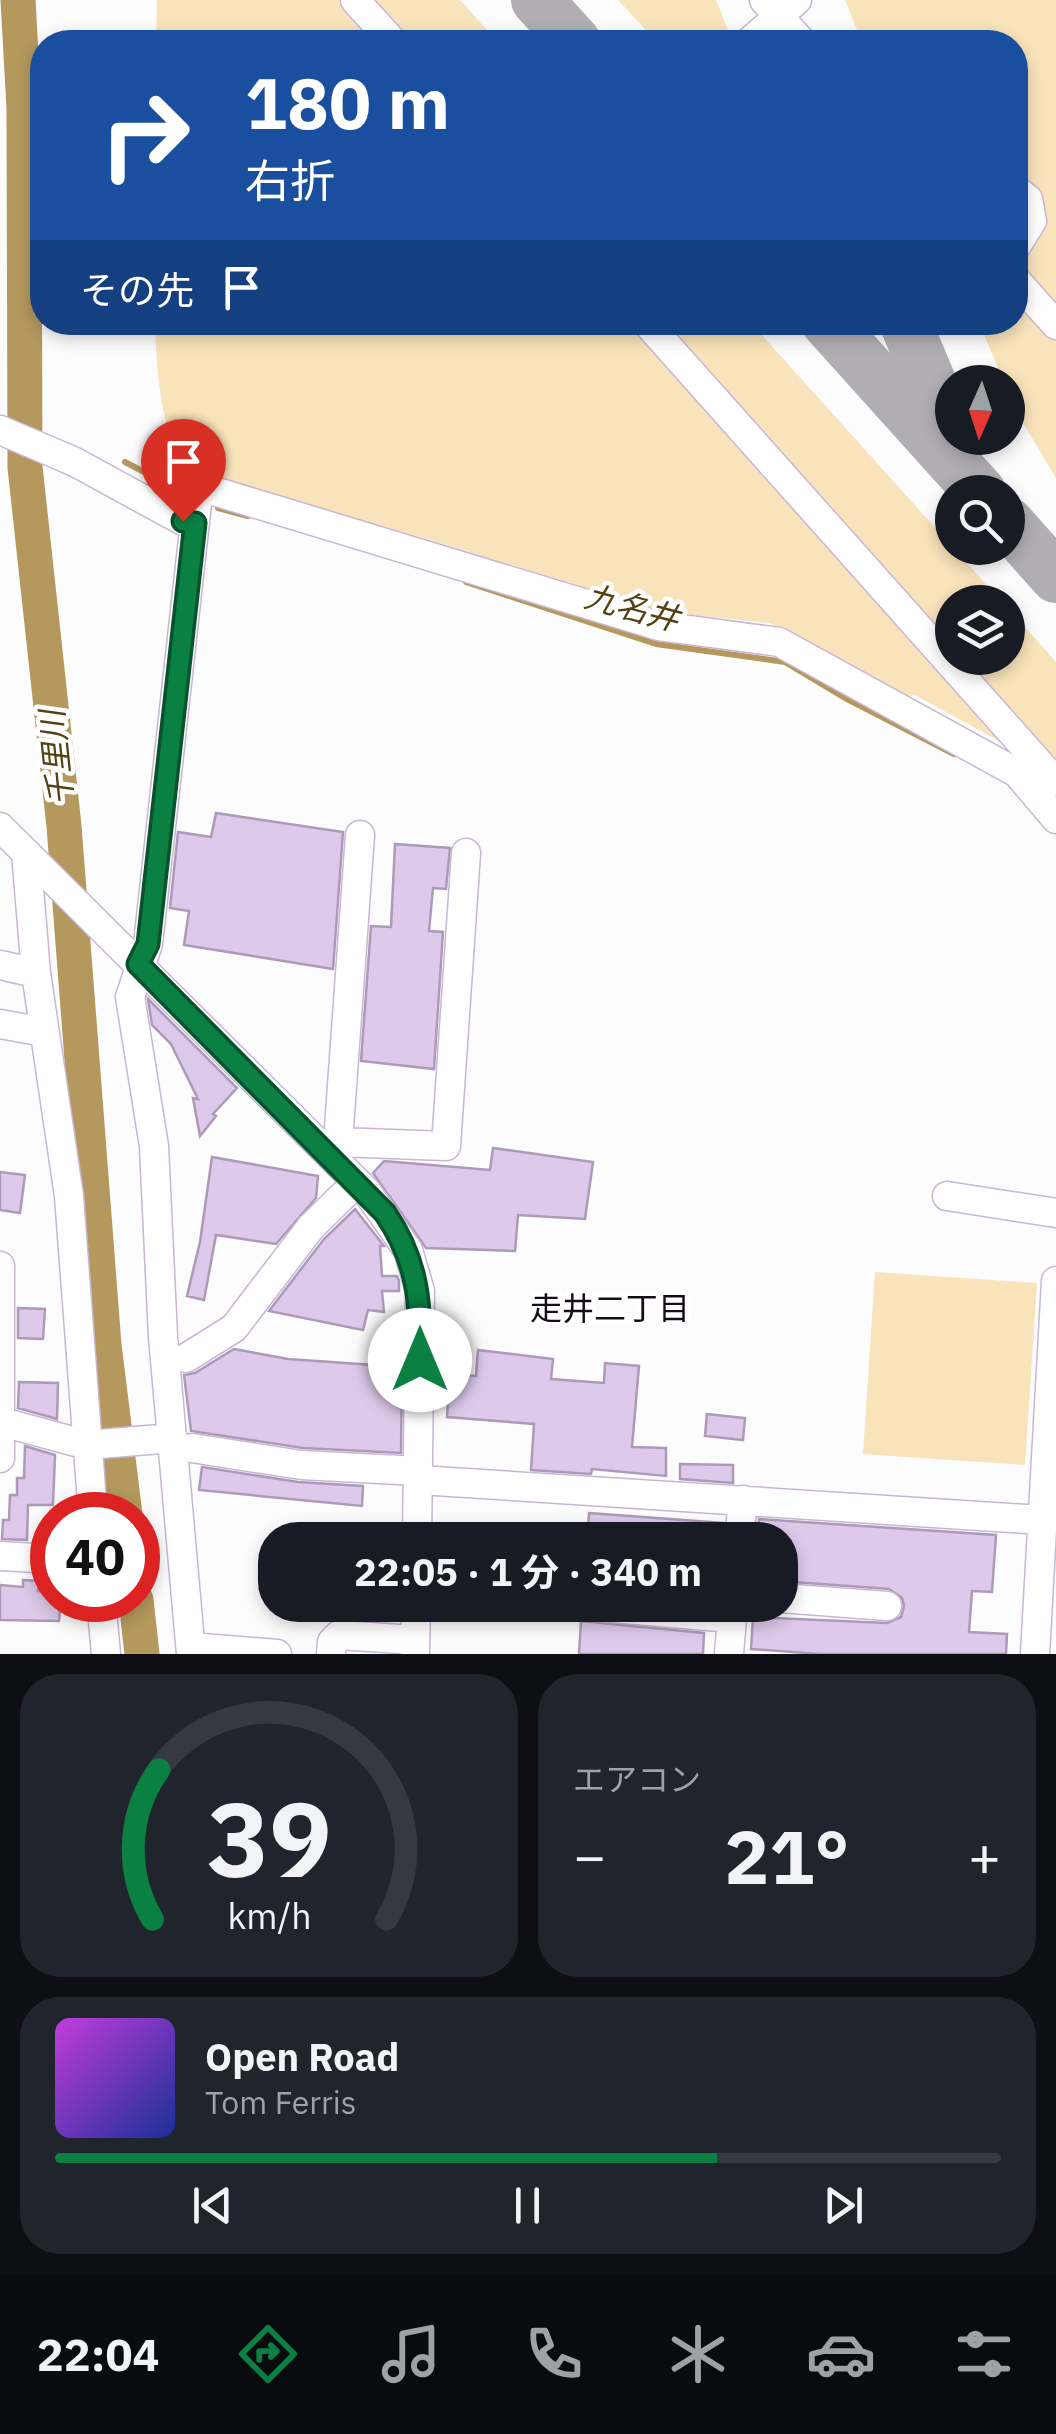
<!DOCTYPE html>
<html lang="ja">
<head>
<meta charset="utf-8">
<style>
	:root { --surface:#171b24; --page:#20242c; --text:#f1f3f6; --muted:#9ea1a6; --line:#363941; --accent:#0b8043 }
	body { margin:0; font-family:"IBM Plex Sans","Noto Sans JP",sans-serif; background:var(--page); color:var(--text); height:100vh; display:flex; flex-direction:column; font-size:38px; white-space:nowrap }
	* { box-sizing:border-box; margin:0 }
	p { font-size:32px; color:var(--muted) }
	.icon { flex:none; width:55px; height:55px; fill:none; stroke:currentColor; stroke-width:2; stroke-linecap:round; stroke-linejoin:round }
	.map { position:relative; height:1654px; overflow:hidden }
	.sheet { display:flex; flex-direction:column; gap:20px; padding:20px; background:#0d0f14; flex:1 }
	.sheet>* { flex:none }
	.hud { position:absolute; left:30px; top:30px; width:998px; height:305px; border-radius:40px; box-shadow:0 5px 15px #0003; background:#1a4fa0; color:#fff; overflow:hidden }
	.needle { width:65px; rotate:183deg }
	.tools { position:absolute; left:935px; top:365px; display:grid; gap:20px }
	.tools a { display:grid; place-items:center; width:90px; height:90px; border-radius:50%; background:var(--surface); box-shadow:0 5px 15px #0003; font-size:50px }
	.speed { position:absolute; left:30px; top:1492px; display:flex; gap:20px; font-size:50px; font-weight:700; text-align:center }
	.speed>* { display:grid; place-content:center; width:130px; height:130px; border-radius:50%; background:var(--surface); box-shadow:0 5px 15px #0003; line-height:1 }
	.speed .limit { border:15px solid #d22; background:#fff; color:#111 }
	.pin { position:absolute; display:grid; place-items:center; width:85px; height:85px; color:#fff; margin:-102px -42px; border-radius:50% 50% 50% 0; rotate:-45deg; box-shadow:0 0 10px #0007 }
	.pin .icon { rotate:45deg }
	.me { position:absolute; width:110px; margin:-55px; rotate:0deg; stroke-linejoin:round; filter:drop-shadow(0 0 8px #0008) }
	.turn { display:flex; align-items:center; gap:35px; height:210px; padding:0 50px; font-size:45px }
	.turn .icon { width:130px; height:130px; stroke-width:2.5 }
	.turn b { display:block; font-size:70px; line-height:85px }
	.then { display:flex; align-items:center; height:95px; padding:0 50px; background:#0003; gap:20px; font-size:38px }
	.big { font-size:75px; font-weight:700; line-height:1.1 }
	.sheet .widget { flex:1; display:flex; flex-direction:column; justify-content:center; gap:15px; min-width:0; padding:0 35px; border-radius:40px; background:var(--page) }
	.sheet .dial { align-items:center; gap:0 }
	.dial svg { height:260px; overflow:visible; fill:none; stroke:var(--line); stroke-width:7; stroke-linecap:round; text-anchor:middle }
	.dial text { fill:var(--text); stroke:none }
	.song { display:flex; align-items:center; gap:30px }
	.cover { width:120px; height:120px; border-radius:15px; background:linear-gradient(135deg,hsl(290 70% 55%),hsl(230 70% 35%)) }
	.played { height:10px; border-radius:5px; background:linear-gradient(90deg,var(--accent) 70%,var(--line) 70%) }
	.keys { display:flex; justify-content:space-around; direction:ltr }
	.heat { display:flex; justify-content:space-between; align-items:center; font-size:55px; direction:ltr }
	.sheet .tiles { flex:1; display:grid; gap:20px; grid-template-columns:1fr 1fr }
	.widget:last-child { grid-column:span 2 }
	.trip { position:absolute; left:258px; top:1522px; width:540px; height:100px; border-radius:40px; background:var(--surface); box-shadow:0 5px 15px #0003; font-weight:700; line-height:100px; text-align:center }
	.tabs { display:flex; height:160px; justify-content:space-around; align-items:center; background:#090b0e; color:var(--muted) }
	.tabs .icon { width:70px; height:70px }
	.tabs .selected { color:var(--accent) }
	.tabs b { font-size:45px; color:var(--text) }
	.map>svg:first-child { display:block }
</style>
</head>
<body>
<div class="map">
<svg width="1056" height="1654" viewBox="0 0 1056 1654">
	<rect width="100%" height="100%" fill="#fcfcfc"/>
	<path fill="#f8e3ba" d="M 157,0 L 343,0 L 381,42 L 156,42 Z
		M 367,0 L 460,0 L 498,42 L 405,42 Z
		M 618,0 L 716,0 L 733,42 L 657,42 Z
		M 845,0 L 1056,0 L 1056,311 L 1020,264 L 1015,42 L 862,42 Z
		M 1015,296 L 1056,341 L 1056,478 L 1013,406 L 1008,382 L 1004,382 L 979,323 L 1015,322 Z
		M 155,323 L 634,323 L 1021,753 L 913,694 L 909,699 L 770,623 L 664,612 L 421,537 L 219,481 C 210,463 194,467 182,454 C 159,432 156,353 155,323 Z
		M 655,323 L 751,323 L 1002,602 L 952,602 L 952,654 Z
		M 1008,608 L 1056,662 L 1056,769 L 956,658 L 1008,658 Z
		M 875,1272 L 1037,1283 L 1025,1465 L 863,1454 Z"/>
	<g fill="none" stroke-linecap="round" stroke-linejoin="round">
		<path stroke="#b4985d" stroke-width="6" d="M 125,462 L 167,484
			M 218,508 L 248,516
			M 466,582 L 656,644 L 785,662 L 845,698 L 954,754"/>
		<path stroke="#b4985d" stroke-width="35" d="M 18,0 L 24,108 L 25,467 L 64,826 L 104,1345 L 125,1515
			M 136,1600 L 142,1654"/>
		<path stroke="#b0aeb2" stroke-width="52" d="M 537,0 L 575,42
			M 827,322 L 980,492
			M 905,322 L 952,434
			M 1008,523 L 1056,577"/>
	</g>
	<path fill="#ddc9e9" stroke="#ad9ab9" stroke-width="2.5" d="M 216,813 L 343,832 L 333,969 L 184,945 L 189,911 L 170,908 L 178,832 L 211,837 Z
		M 395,844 L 450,848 L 446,889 L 433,888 L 429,931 L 443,932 L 434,1069 L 361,1061 L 371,926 L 391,927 Z
		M 148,999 L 237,1088 L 213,1114 L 216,1116 L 200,1136 L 193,1098 L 198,1099 L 171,1044 L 152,1025 Z
		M 493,1148 L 593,1162 L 585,1219 L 518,1215 L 515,1251 L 426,1248 L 373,1173 L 384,1161 L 490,1170 Z
		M 212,1157 L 318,1176 L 316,1198 L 276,1244 L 216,1235 L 204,1300 L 187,1296 L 200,1242 Z
		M 0,1172 L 25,1175 L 20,1213 L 0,1210 Z
		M 355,1209 L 384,1246 L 380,1246 L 382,1276 L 397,1276 L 399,1281 L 399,1291 L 382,1291 L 384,1312 L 368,1310 L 363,1330 L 269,1311 L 324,1239 Z
		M 18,1308 L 45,1309 L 43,1339 L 18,1338 Z
		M 234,1349 L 288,1359 L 402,1367 L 401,1453 L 303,1448 L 191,1431 L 184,1375 L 195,1373 Z
		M 478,1350 L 553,1359 L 551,1379 L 604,1383 L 605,1363 L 639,1366 L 632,1447 L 666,1448 L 666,1476 L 592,1469 L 591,1474 L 531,1470 L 534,1424 L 447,1417 L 450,1374 L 476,1376 Z
		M 19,1382 L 58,1383 L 57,1419 L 18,1408 Z
		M 707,1414 L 745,1418 L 743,1440 L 705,1436 Z
		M 25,1446 L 55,1455 L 53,1505 L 28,1505 L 27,1540 L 2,1539 L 3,1520 L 9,1520 L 10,1495 L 17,1495 L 17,1478 L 24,1478 Z
		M 680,1464 L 733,1465 L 733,1483 L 680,1479 Z
		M 202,1467 L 298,1482 L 363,1486 L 362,1506 L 199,1490 Z
		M 589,1513 L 723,1523 L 722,1540 L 587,1540 Z
		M 759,1519 L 996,1535 L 992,1592 L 972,1591 L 969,1632 L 1007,1634 L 1006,1654 L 820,1654 L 751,1649 L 753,1617 L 887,1623 L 901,1617 L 904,1606 L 902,1598 L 889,1589 L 780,1581 L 780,1540 L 757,1540 Z
		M 23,1580 L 39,1581 L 38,1591 L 52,1592 L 52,1600 L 61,1600 L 59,1621 L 0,1620 L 0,1585 L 23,1587 Z
		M 581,1621 L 704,1633 L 703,1654 L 579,1654 Z"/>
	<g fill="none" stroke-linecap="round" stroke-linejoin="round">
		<g stroke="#c9b6d5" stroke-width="31">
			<path id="minor" d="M 355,0 L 393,42
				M 764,0 L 802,42
				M 749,42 L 797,0
				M 1015,189 L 1028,199 L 1032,221 L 1015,248
				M 1015,279 L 1056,325
				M 646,322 L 1056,782
				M 0,430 L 75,462 L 183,521 L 195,523
				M 172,474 L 204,488
				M 0,827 L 367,1192 L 408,1250 L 420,1291 L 417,1540
				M 26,853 L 36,973 L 69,1196 L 93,1515
				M 0,965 L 36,973
				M 0,1024 L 44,1032
				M 338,1142 L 446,1146 L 466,853
				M 327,1152 L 338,1142 L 360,835
				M 947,1196 L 1056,1213
				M 0,1266 L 0,1458
				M 186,1358 L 234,1328 L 311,1227 L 357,1182
				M 2,1422 L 87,1445 L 173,1438
				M 192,1448 L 301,1465 L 419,1471
				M 419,1480 L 1042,1520
				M 739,1540 L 743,1500
				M 0,1556 L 52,1559
				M 780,1598 L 887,1606
				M 101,1600 L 106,1654
				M 589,1606 L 732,1618
				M 191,1654 L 163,1337 L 154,1146 L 130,997 L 148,944 L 197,503 L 204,488 L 659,626 L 779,642 L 1017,773 L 1056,819
				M 199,1654 L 203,1648 L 277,1654
				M 331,1654 L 332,1642 L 339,1635 L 415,1640
				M 415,1654 L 416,1605
				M 729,1654 L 733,1605
				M 1035,1654 L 1056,1281"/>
		</g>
		<use href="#minor" stroke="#fff" stroke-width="28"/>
	</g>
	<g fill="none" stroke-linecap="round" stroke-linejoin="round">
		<g stroke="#07532c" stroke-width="25">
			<path id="route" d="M 183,521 L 195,523 L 148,944 L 138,964 L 385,1213 C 418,1261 421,1303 420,1360"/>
		</g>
		<use href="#route" stroke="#0b8043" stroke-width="18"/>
	</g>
	<g text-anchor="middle" stroke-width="9" stroke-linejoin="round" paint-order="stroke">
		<g font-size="32" font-style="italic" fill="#544011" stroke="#fff">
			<text transform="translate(632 608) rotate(15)" y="11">九名井</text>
			<text transform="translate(57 758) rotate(-96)" y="11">千里川</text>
		</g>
		<g font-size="32" fill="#140d18" stroke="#fff">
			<text x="610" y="1320">走井二丁目</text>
		</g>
	</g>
</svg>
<div class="tools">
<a><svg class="needle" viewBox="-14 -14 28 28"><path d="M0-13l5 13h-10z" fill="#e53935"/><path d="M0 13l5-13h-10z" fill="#9ea1a6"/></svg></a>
<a><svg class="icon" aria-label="search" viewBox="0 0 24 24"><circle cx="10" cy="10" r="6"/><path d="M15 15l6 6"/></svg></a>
<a><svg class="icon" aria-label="layers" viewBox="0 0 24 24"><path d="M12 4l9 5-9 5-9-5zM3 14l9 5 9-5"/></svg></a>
</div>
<div class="speed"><div class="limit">40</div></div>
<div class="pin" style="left:183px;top:521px;background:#d93025"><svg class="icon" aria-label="arrive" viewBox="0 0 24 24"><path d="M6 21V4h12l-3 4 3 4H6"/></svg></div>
<svg class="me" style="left:420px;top:1360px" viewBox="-20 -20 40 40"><circle r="19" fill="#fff"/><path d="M0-13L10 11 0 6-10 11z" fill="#0b8043"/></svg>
<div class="trip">22:05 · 1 分 · 340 m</div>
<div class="hud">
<div class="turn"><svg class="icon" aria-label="right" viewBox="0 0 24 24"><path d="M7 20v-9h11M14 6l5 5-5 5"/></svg><div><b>180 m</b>右折</div></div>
<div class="then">その先<svg class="icon" aria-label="arrive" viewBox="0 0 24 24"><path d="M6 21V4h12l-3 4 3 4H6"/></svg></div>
</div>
</div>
<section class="sheet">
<div class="tiles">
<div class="widget dial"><svg viewBox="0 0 100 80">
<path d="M14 69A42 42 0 1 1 86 69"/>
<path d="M14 69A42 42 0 0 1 16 23" stroke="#0b8043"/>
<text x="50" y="56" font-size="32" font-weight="700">39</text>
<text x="50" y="72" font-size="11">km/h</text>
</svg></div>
<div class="widget"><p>エアコン</p>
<div class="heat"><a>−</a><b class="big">21°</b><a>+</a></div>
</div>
<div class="widget">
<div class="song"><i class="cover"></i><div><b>Open Road</b><p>Tom Ferris</p></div></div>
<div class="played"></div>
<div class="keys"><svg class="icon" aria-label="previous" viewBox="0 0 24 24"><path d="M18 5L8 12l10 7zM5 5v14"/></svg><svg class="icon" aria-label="pause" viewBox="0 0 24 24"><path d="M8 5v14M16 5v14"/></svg><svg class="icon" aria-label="next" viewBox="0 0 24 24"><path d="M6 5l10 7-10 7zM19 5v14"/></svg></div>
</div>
</div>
</section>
<nav class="tabs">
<b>22:04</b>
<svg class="icon selected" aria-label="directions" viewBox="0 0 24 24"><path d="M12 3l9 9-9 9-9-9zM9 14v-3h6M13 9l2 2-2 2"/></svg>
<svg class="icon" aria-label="music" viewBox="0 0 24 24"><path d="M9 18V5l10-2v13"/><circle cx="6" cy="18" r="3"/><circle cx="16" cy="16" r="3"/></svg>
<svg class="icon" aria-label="phone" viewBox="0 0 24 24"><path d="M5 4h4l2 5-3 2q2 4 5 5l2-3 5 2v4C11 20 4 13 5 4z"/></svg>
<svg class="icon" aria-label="climate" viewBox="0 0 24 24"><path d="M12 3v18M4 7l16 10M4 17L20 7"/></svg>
<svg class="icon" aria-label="car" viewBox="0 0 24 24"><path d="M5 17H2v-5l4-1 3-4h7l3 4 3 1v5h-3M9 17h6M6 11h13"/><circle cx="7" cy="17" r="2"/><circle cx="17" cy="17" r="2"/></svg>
<svg class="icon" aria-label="filters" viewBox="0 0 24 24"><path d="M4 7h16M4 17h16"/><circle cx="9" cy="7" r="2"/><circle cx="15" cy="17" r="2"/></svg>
</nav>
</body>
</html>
